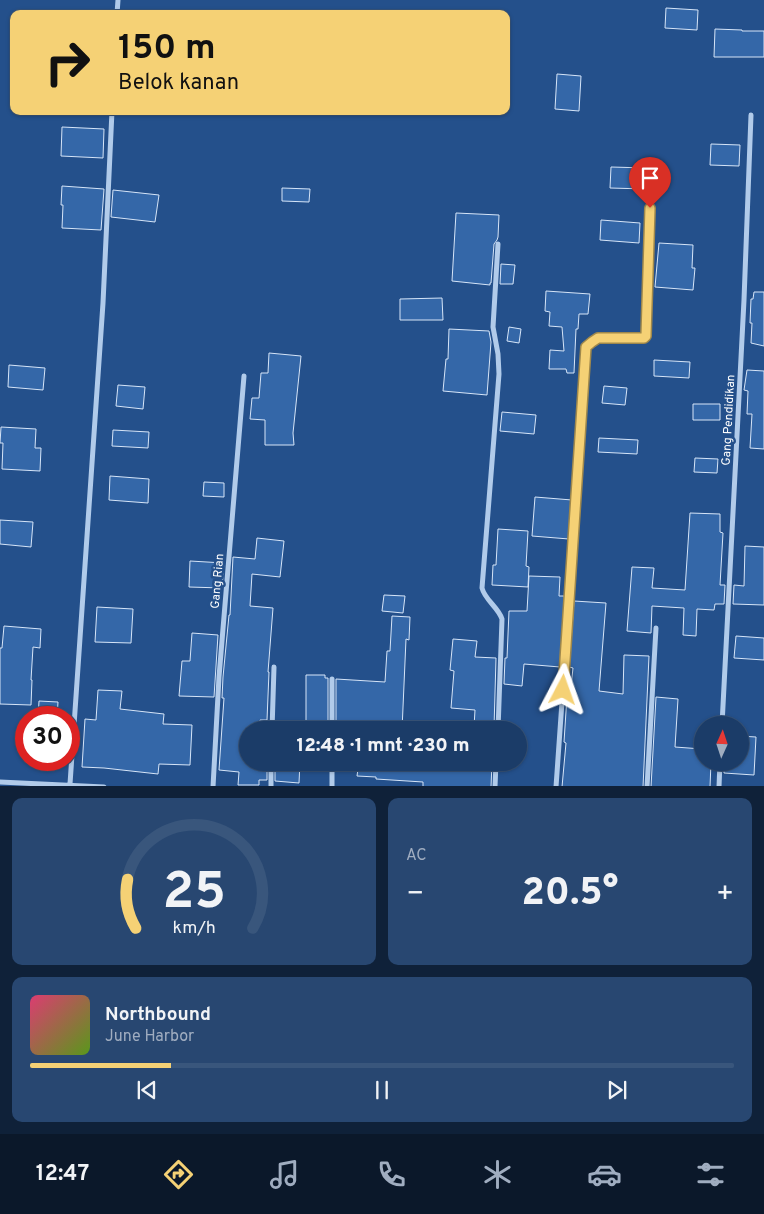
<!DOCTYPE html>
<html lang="id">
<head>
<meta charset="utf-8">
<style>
	:root { --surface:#1b3c68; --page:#284771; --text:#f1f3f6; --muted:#a0adc0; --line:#39567c; --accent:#f5d175 }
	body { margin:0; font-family:Overpass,sans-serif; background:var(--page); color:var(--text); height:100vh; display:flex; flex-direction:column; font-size:19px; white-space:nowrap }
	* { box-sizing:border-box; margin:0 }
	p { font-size:16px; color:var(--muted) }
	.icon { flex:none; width:28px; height:28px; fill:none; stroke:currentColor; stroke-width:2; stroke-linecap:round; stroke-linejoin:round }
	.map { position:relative; height:786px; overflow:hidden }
	.drawer { display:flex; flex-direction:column; gap:12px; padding:12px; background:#0f2139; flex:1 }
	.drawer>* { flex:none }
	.hud { position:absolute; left:10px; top:10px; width:500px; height:105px; border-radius:10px; box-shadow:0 1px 4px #0004,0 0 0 1px var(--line); background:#f5d175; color:#111; overflow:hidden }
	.needle { width:32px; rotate:3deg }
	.controls { position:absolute; left:694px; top:716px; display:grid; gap:10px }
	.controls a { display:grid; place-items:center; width:55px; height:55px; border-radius:50%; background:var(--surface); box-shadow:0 1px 4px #0004,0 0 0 1px var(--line); font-size:25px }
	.speed { position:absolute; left:15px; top:706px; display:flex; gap:10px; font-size:25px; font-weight:700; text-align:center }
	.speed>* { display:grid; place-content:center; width:65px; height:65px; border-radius:50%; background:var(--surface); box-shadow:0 1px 4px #0004,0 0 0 1px var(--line); line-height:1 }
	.speed .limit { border:8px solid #d22; background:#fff; color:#111 }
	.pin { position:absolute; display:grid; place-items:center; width:42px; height:42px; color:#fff; margin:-51px -21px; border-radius:50% 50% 50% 0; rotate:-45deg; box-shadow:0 0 5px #0007 }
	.pin .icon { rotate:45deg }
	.me { position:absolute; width:55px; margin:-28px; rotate:4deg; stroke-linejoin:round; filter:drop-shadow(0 0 4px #0008) }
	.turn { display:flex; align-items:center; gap:18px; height:105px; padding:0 25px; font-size:22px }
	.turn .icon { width:65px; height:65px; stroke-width:2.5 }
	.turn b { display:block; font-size:35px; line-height:42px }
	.big { font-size:38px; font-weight:800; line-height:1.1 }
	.drawer .card { flex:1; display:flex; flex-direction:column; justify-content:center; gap:8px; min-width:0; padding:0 18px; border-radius:10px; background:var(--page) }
	.drawer .dial { align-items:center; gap:0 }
	.dial svg { height:130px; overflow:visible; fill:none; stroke:var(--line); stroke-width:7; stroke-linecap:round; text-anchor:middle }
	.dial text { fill:var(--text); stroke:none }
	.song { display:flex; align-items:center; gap:15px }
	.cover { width:60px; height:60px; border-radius:8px; background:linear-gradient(135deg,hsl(340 70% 55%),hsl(90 70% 35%)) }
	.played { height:5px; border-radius:2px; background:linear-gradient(90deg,var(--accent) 20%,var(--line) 20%) }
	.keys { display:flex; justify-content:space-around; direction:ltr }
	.heat { display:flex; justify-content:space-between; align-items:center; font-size:28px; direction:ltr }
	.drawer .tiles { flex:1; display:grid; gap:12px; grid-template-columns:1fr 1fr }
	.card:last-child { grid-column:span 2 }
	.trip { position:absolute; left:239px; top:721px; width:288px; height:50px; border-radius:25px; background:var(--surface); box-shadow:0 1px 4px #0004,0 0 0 1px var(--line); font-weight:800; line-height:50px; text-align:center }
	.menu { display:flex; height:80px; justify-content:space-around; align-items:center; background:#0b182a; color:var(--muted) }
	.menu .icon { width:35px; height:35px }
	.menu .selected { color:var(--accent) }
	.menu b { font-size:22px; color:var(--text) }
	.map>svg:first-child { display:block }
</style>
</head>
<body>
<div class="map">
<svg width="764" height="787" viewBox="0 0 764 787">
	<rect width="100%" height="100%" fill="#24508b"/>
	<path fill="#3467a8" stroke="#d6e5f8" d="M 666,8 L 698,10 L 697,30 L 665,28 Z
		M 715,29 L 742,30 L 742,31 L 764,31 L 764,57 L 714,57 Z
		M 557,74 L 581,76 L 579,111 L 555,109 Z
		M 62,127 L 104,129 L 103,158 L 61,156 Z
		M 711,144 L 740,145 L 739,166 L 710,165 Z
		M 611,167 L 647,168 L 646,189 L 610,188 Z
		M 62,186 L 104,189 L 101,230 L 62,228 L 63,205 L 61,205 Z
		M 282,188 L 310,189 L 309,202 L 282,201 Z
		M 113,190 L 159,195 L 155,222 L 111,217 Z
		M 456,213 L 499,215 L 498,237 L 497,240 L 494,244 L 491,283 L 490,283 L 490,285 L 452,281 Z
		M 601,220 L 640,223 L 639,243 L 600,240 Z
		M 659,243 L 693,245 L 692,268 L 695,268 L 693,290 L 655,287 Z
		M 501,264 L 515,265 L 513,284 L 500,284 Z
		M 546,291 L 590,294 L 588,314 L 579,314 L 578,329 L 576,329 L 574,373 L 567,373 L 566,369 L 549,369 L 550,350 L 564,351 L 562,327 L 549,326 L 550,312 L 545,311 Z
		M 754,292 L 764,292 L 764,346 L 751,343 L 752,323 L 750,323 L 751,299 L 753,299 Z
		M 442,298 L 443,320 L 400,320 L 400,299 Z
		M 509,327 L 521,329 L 519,343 L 507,341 Z
		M 449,329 L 489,331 L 491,342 L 487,395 L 443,391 L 446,359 L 448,359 Z
		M 269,353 L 301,356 L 293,433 L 294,445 L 265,445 L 265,420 L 250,419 L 252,398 L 259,398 L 261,373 L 268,373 Z
		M 654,360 L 690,362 L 689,378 L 654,376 Z
		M 9,365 L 45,368 L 43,390 L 8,387 Z
		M 747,370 L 764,371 L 764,449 L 750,448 L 752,414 L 747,414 L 748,391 L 744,390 Z
		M 118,385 L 145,387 L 143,409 L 116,406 Z
		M 604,386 L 627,388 L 625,405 L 602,403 Z
		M 693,404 L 720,404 L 720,420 L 693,420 Z
		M 502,412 L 536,415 L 534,434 L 500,431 Z
		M 1,427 L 36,429 L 35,448 L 41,448 L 40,471 L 2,469 L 3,443 L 0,443 Z
		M 113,430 L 149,432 L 148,448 L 112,446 Z
		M 599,438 L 638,440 L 637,454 L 598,452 Z
		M 695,458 L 718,459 L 717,473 L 694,472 Z
		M 110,476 L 149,479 L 148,503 L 109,500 Z
		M 204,482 L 224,483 L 224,497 L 203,496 Z
		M 535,497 L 572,500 L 569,539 L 532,536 Z
		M 690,513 L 720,514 L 720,532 L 723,533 L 720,585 L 725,585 L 724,604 L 715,604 L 714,610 L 697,609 L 696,636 L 683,635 L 684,608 L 652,606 L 651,633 L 627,631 L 632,567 L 654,568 L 652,588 L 685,590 Z
		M 0,520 L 33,522 L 31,547 L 0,544 Z
		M 498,529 L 528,531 L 526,566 L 529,567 L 528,587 L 492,585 L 493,565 L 496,565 Z
		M 257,538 L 284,541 L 280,577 L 252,574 L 250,606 L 273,608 L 268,672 L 269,672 L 267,720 L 260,720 L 259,730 L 248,730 L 248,762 L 267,762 L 267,780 L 259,780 L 259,785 L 238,785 L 239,772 L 219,770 L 224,698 L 222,698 L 223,677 L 229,615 L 230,615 L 233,557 L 255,559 Z
		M 745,546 L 764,547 L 764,605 L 733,604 L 734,585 L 744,586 Z
		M 190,561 L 224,563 L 222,588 L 189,587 Z
		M 529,576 L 560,577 L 559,596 L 564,596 L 565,600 L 560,667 L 524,664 L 522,686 L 504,684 L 505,658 L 507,658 L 509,611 L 527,611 Z
		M 384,595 L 405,596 L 403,613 L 382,611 Z
		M 574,601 L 606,603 L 599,691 L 623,694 L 624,655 L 649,656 L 643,787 L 562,787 L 566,743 L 564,742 L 567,696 L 570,696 L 573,668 L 569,667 Z
		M 97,607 L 133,609 L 131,643 L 95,642 Z
		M 392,616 L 410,617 L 409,640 L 406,639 L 402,730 L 336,730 L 336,679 L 385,682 L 387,651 L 390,651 Z
		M 4,626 L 41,629 L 40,648 L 33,647 L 31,680 L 32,680 L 31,705 L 0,704 L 0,648 L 2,648 Z
		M 192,633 L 218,635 L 214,697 L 179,696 L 182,661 L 190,661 Z
		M 736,636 L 764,638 L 764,660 L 734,658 Z
		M 453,639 L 477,641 L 475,657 L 496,658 L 494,728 L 474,727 L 475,710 L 451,708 L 454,671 L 450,670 Z
		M 306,675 L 325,675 L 325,678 L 328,678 L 328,729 L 306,730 Z
		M 98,690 L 122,691 L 120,709 L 164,714 L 163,724 L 192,725 L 190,765 L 159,764 L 158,774 L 104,768 L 82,767 L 85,719 L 96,720 Z
		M 656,697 L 678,699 L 675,747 L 702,749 L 702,762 L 711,762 L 710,787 L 651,787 Z
		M 39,701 L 58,702 L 57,718 L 38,718 Z
		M 740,736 L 756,737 L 754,775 L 724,773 L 724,762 L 740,762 Z
		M 275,762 L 300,762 L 299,783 L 275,781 Z
		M 359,762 L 492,762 L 491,787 L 423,787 L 423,782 L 376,779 L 376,777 L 357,776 Z"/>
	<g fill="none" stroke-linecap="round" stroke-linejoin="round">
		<path stroke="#b1cbea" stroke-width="5" d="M 117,14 L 118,0
			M 722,725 L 744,300 L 751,115
			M 272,730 L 274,667
			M 332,730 L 332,679
			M 498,730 L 502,619 C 498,607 485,600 482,588 L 499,374 L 498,354 L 493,327 L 498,244
			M 0,782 L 104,787
			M 70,784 L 103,303 L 112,111
			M 213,787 L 219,677 L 244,376
			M 271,787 L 271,762
			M 332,787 L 332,762
			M 495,787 L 496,762
			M 556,787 L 587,347 L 592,342 L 598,338 L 644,338 L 646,336 L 650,208
			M 647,787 L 656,628
			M 719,787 L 720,762"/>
	</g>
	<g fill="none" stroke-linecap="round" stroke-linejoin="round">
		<g stroke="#9f884c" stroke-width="12">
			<path id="route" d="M 563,690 L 586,347 L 592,342 L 598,338 L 644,338 L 646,336 L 650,208"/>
		</g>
		<use href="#route" stroke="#f5d175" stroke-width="9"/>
	</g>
	<g text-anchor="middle" stroke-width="5" stroke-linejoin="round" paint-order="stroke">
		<g font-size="12" fill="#fff" stroke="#24508b">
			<text transform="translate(728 420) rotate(-87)" y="4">Gang Pendidikan</text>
			<text transform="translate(217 581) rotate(-85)" y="4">Gang Rian</text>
		</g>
	</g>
</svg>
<div class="controls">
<a><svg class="needle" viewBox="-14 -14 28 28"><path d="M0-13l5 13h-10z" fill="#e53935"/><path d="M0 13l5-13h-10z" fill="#a0adc0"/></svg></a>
</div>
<div class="speed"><div class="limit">30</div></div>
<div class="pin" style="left:650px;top:208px;background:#d93025"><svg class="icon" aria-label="arrive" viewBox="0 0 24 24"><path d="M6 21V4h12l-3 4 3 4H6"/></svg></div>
<svg class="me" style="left:563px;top:690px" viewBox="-20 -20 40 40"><path d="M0-17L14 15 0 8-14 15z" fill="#f5d175" stroke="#fff" stroke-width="4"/></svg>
<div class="trip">12:48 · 1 mnt · 230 m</div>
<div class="hud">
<div class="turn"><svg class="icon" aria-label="right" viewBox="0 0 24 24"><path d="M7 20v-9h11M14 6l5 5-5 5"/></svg><div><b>150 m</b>Belok kanan</div></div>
</div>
</div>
<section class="drawer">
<div class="tiles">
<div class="card dial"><svg viewBox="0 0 100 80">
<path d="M14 69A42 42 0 1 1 86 69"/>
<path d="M14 69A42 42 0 0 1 9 39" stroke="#f5d175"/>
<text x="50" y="56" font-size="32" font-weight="700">25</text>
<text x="50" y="72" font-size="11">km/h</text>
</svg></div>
<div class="card"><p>AC</p>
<div class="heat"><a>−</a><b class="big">20.5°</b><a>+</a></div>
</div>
<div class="card">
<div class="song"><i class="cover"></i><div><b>Northbound</b><p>June Harbor</p></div></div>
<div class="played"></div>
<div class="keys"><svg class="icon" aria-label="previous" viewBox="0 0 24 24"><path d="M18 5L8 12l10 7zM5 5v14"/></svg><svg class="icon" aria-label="pause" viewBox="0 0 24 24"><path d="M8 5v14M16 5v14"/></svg><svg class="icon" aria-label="next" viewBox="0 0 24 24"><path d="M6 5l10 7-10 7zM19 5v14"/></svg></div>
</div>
</div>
</section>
<nav class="menu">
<b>12:47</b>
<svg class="icon selected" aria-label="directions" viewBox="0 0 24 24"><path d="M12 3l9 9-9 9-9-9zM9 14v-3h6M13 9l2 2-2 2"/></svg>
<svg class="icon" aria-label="music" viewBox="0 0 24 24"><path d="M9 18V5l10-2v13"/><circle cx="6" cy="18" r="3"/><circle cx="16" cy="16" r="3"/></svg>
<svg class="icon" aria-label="phone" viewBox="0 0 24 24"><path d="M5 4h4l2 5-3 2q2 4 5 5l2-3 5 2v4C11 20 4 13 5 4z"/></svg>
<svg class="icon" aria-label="climate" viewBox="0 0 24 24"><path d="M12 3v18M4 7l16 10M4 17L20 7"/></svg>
<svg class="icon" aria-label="car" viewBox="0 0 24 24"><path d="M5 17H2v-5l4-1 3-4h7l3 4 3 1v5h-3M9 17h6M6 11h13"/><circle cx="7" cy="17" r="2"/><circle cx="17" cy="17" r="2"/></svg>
<svg class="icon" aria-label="filters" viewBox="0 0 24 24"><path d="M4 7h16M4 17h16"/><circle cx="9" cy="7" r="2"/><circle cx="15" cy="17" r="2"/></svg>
</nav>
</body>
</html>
